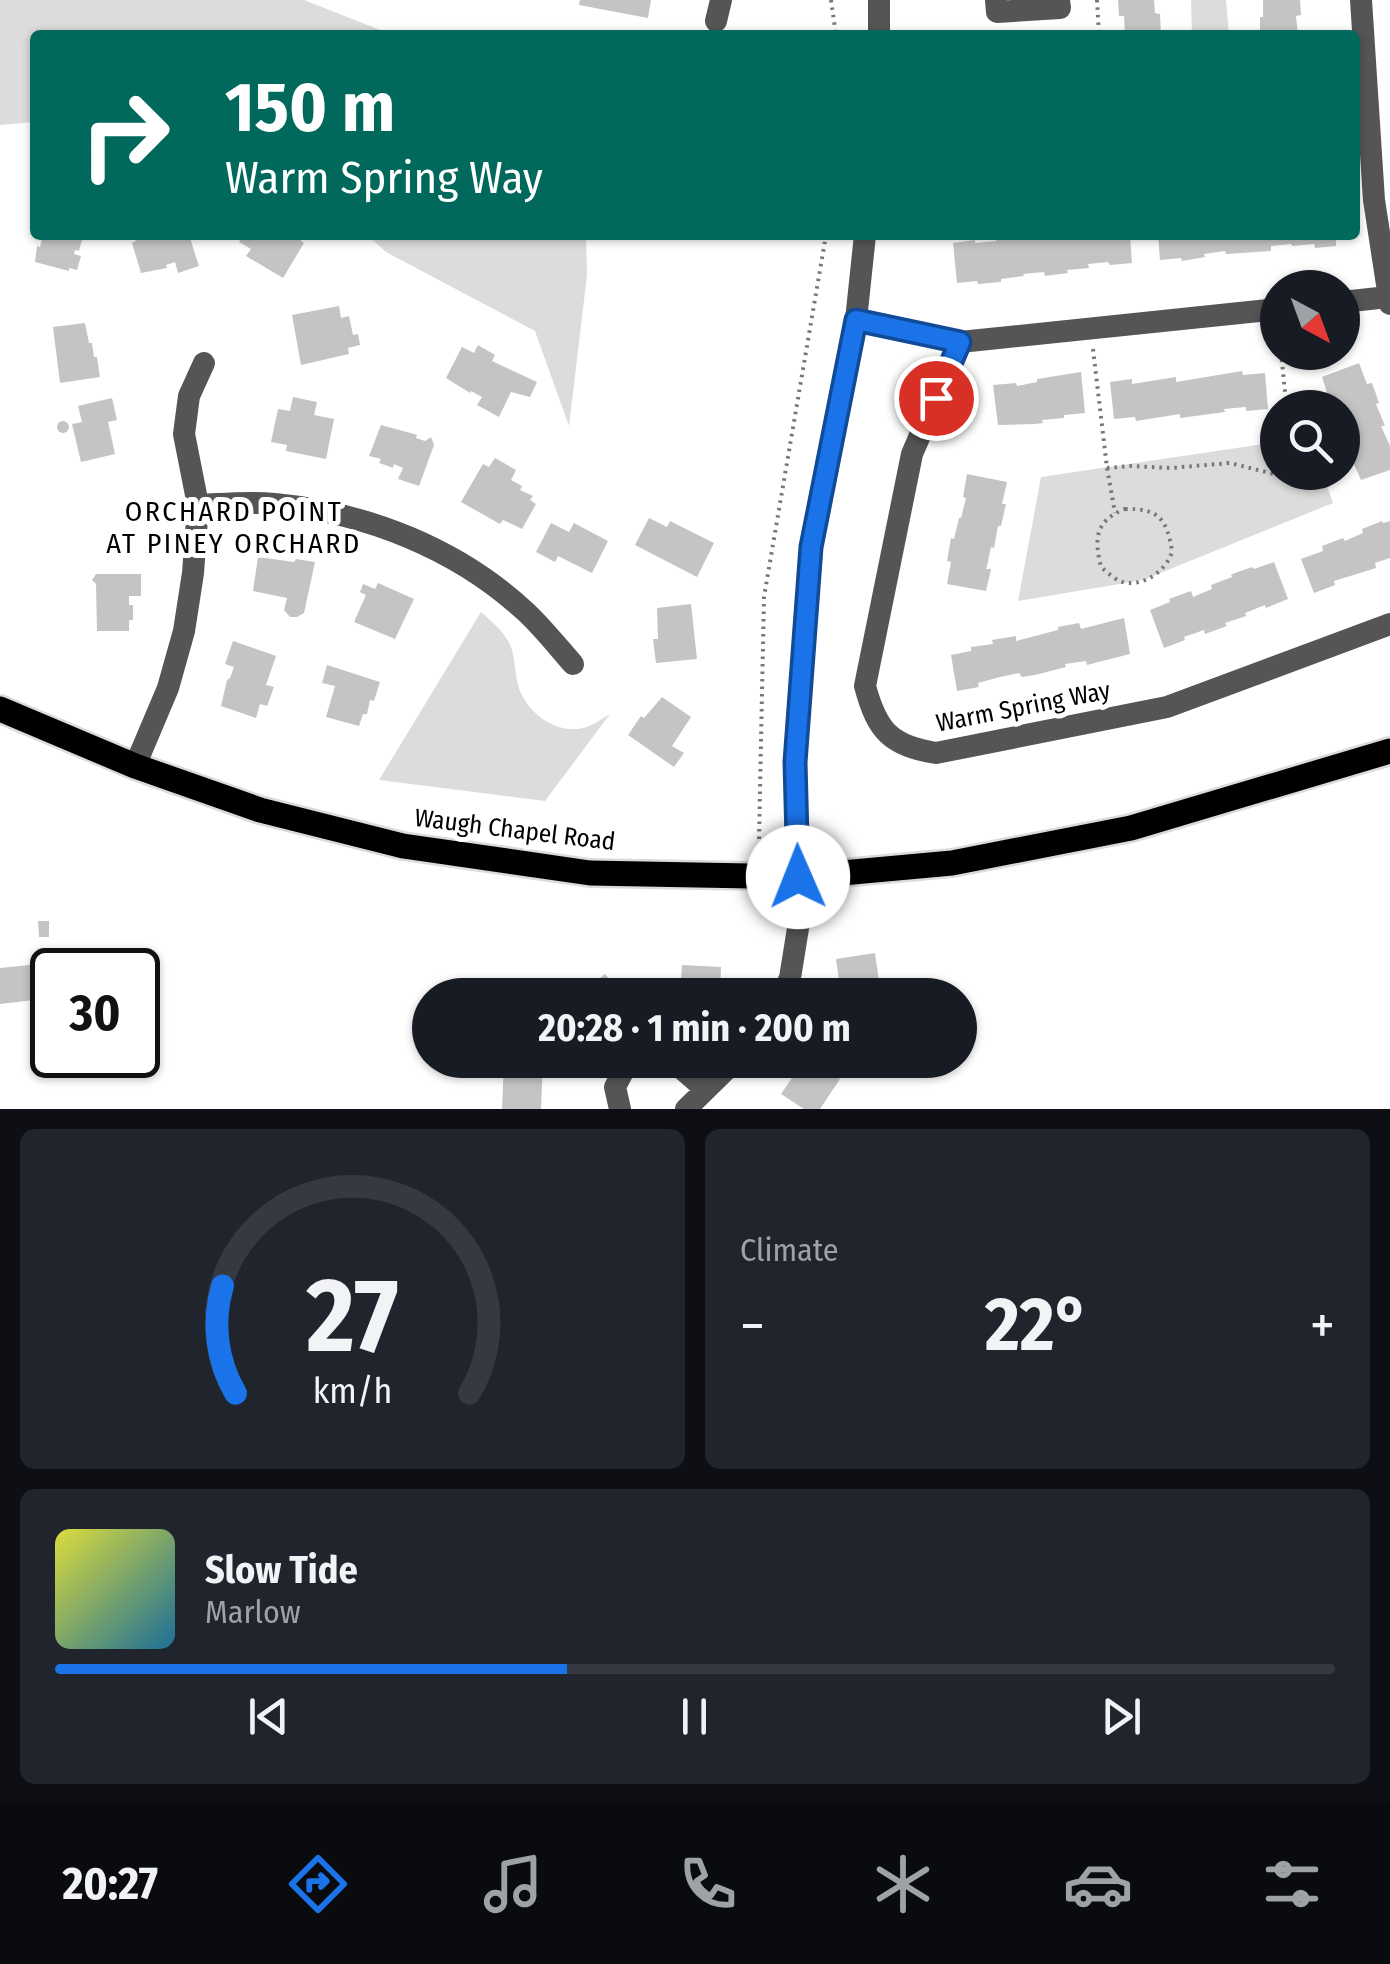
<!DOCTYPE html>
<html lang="en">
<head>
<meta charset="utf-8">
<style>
	:root { --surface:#171b24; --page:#20242c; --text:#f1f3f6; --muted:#9ea1a6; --line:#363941; --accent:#1a73e8 }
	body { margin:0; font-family:"Fira Sans Condensed",sans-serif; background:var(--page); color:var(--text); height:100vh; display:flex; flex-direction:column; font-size:38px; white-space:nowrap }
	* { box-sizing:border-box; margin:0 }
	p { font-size:32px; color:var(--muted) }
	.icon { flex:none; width:55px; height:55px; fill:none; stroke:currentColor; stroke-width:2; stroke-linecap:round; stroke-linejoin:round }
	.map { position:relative; height:1109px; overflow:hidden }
	.panel { display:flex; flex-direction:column; gap:20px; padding:20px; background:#0d0f14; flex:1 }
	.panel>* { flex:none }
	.guide { position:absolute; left:30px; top:30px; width:1330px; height:210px; border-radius:10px; box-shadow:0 2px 8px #0004; background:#00695c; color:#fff; overflow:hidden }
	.needle { width:65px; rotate:139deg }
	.buttons { position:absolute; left:1260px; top:270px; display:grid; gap:20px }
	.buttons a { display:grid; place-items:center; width:100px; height:100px; border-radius:50%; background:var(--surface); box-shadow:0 2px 8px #0004; font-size:50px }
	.speed { position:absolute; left:30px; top:948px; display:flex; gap:20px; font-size:50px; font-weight:700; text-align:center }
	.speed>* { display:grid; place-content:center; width:130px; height:130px; border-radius:50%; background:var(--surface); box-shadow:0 2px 8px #0004; line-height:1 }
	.speed .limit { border:5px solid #111; border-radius:15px; background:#fff; color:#111 }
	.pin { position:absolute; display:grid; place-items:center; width:85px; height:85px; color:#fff; margin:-42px; border:5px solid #fff; border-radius:50%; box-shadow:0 2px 10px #0007 }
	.me { position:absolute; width:110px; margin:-55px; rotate:359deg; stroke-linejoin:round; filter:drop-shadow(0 0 8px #0008) }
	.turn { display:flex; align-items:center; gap:35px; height:210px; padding:0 30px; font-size:45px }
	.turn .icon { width:130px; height:130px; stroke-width:2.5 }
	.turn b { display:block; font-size:70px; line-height:85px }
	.big { font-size:75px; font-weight:700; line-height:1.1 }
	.panel .card { flex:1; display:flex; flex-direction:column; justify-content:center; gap:15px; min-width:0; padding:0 35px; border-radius:15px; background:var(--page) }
	.panel .dial { align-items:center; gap:0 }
	.dial svg { height:260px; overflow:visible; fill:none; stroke:var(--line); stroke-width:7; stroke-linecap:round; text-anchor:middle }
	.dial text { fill:var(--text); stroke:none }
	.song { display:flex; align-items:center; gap:30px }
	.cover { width:120px; height:120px; border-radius:15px; background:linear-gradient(135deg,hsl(60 70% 55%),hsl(200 70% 35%)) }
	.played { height:10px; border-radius:5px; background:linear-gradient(90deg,var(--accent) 40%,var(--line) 40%) }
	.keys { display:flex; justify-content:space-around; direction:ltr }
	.heat { display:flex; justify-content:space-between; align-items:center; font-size:55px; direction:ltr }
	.panel .tiles { flex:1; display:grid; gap:20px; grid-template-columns:1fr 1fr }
	.card:last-child { grid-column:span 2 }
	.trip { position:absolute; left:412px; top:978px; width:565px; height:100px; border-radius:50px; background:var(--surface); box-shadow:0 2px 8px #0004; font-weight:700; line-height:100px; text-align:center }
	.tabs { display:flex; height:160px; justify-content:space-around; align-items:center; background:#090b0e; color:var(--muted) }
	.tabs .icon { width:70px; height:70px }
	.tabs .current { color:var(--accent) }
	.tabs b { font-size:45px; color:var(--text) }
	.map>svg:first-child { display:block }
</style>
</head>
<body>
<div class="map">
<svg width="1390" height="1109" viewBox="0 0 1390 1109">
	<rect width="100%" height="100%" fill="#fff"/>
	<path fill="#dcdcdc" d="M 0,0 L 304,0 L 393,35 L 35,35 L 35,122 L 0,125 Z
		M 1191,0 L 1226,0 L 1229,35 L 1192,35 Z
		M 367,235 L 586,235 L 587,275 L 569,426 L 535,331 L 386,252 Z
		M 1277,442 L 1278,472 L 1322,473 L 1333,503 L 1143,580 L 1018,601 L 1041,477 Z
		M 481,612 C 492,622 505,632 511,647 C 515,659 515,672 518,685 C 525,711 555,735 583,728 C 593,726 601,719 610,714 L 545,801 L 379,780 Z"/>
	<path fill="#c4c4c4" d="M 580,0 L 651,0 L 648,18 L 579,5 Z
		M 1118,0 L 1154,0 L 1155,13 L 1160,14 L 1161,35 L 1125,35 L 1124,16 L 1119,16 Z
		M 1263,0 L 1300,0 L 1301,15 L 1296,16 L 1298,35 L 1260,35 L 1260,17 L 1263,17 Z
		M 43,235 L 83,236 L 79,251 L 75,250 L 74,254 L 81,256 L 77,270 L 69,268 L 69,271 L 35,262 L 37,246 L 40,247 Z
		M 146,235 L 189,235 L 199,266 L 178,273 L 175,262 L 166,265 L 167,268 L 141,273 L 132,243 Z
		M 243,235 L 294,235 L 304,243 L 283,278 L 246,256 L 251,249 L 239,242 Z
		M 1018,235 L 1130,235 L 1132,263 L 1110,265 L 1108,262 L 1088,264 L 1089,268 L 1067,270 L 1068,273 L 1045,276 L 1044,272 L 1023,274 L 1024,276 L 1001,279 L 1001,282 L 978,284 L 977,281 L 957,283 L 953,243 L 975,240 L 975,243 L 996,241 L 996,238 Z
		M 1158,235 L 1336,235 L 1336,246 L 1315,248 L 1314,244 L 1292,246 L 1291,244 L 1271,246 L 1271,251 L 1226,254 L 1225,251 L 1204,254 L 1205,257 L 1182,261 L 1181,258 L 1160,260 Z
		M 339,306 L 341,318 L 349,316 L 353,335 L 358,334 L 360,345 L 348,348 L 349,354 L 301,365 L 292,315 Z
		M 85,323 L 89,343 L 92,343 L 94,357 L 97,357 L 100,377 L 60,383 L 53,327 Z
		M 478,345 L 495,355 L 492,361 L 537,382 L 530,397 L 511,392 L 499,417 L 477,405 L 482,397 L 471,391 L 470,393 L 446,378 L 462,347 L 474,353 Z
		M 1359,363 L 1367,384 L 1372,383 L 1376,394 L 1379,403 L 1376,404 L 1385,426 L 1381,426 L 1390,446 L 1390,470 L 1361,480 L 1343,440 L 1346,439 L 1342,430 L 1342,408 L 1338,408 L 1334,397 L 1329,399 L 1322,377 Z
		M 1242,371 L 1243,375 L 1265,373 L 1268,409 L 1246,411 L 1246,407 L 1224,409 L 1225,412 L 1180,418 L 1180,414 L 1136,421 L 1135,417 L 1114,419 L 1110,382 L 1132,379 L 1132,384 L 1176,377 L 1176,382 Z
		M 1081,372 L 1085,413 L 1064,415 L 1064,418 L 1042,420 L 1043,423 L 1035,424 L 998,425 L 993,385 L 1016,383 L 1017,386 L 1037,382 L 1037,379 Z
		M 293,397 L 317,402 L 314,415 L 334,419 L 326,459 L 286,451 L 287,445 L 271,442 L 278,409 L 290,411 Z
		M 112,398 L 117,420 L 108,422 L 115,454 L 81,462 L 72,424 L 82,422 L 78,406 Z
		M57 427a6 6 0 1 1 12 0a6 6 0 1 1-12 0Z
		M 381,425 L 414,434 L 417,435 L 416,438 L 425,441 L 431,437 L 434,445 L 419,486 L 398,479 L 403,468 L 394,464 L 393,468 L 385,465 L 379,463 L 381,459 L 369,456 Z
		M 495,458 L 516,470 L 511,480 L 522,486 L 520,490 L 533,496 L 530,500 L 536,504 L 522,529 L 503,520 L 500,524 L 461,502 L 483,464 L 489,467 Z
		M 967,474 L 1007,482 L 1002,504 L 1006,504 L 1001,526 L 998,526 L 994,548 L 991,547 L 987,566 L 986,569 L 991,569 L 986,591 L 947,584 L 951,562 L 947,561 L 951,538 L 954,539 L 959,518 L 961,518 L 966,498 L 963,497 Z
		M 649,518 L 667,527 L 670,521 L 714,543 L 697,577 L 635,545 Z
		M 1382,521 L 1383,523 L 1390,521 L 1390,558 L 1375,563 L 1376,568 L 1334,581 L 1335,585 L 1314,593 L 1301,559 L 1323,551 L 1322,546 L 1343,538 L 1345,541 L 1363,533 L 1362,529 Z
		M 551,523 L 569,532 L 574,523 L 608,541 L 592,573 L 558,556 L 555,562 L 536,552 Z
		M 258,557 L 294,562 L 296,559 L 315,562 L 304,613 L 297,617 L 290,617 L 284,610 L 287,598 L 253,591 Z
		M 1274,562 L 1288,599 L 1266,608 L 1265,605 L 1245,613 L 1246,616 L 1225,623 L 1227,626 L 1205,634 L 1204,630 L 1184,637 L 1185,640 L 1164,648 L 1150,610 L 1170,602 L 1169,599 L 1191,591 L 1193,597 L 1212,589 L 1211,585 L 1232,577 L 1231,575 L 1235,573 L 1252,567 L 1254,569 Z
		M 96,574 L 141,574 L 141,596 L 129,596 L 129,605 L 133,605 L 133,620 L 129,620 L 129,631 L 97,631 L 96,584 L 92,580 Z
		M 378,583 L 414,599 L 395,639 L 354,622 L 366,595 L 360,592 L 363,584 L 375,589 Z
		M 691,604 L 697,659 L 656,663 L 653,639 L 658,639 L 657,608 Z
		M 1124,618 L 1130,654 L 1087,665 L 1086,661 L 1065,664 L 1066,667 L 1035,675 L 1022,677 L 1019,673 L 1000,677 L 978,683 L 979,687 L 957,691 L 951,655 L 971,651 L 971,647 L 993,644 L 992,640 L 1016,636 L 1016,641 L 1058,630 L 1058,627 L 1079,623 L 1081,629 Z
		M 233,641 L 276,656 L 266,685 L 274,687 L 267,706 L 260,704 L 256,718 L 221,706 L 227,680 L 230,678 L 234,667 L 225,664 Z
		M 327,665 L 380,682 L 374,701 L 370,700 L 367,714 L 363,714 L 359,726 L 326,717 L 335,686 L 322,683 Z
		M 662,697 L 691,717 L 672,746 L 684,753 L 674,767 L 628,735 L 641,716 L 644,718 Z
		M 38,921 L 49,921 L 49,937 L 39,937 Z
		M 875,953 L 881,995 L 841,995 L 836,959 Z
		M 30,965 L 34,1000 L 0,1004 L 0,968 Z
		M 682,965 L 721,967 L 720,995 L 680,995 Z
		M 605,974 L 623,995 L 579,995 Z
		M 504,1060 L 543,1060 L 541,1109 L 502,1109 Z
		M 804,1060 L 811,1060 L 840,1079 L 820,1109 L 804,1109 L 781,1094 Z
		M 841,1060 L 872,1060 L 864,1074 Z"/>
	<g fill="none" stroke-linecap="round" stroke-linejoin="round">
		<g stroke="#dbdbdb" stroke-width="30">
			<path id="major" d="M 0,709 L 135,766 L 260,810 L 403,846 L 590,873 L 798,877 L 952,863 L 1131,828 L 1390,751"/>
		</g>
		<path stroke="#777" stroke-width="4" stroke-dasharray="2.5 5" stroke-linecap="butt" d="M 831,0 L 836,35
			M 1097,0 L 1099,35
			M 1093,349 L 1107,468 L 1115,513
			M 1281,352 L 1285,392 L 1290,408
			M 1107,468 L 1131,466 L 1170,468 L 1230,463 L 1282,476 L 1296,472
			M 1125,509 C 1158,508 1167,519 1172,551 C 1168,568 1148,584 1129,583 C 1118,583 1108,573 1101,567 C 1094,538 1095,521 1125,509 Z
			M 759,839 L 764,597 L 826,235"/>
		<path stroke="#555" stroke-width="22" d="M 879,0 L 879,35
			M 996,0 L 997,12 L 1060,8 L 1059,0
			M 1361,0 L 1374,200 L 1390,304
			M 716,21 L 721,0
			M 1342,302 L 1388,297
			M 856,320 L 960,342 L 1278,309
			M 960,342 L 912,454 L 865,686 C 877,731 891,746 936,753 L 1167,707 L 1390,624
			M 198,505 C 224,504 250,501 275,504 C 368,513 458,549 526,612 C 543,628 558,647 573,664
			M 135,766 L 168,688 L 184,631 L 193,573 L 198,505 L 184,434 L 189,396 L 204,363
			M 782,995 L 790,978 L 799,922 L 795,761 L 811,547 L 856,320 L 865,235
			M 666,1060 L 674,1062 L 705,1089
			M 620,1109 L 615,1087 L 626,1066 L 638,1060
			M 686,1109 L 736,1060"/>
		<use href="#major" stroke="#000" stroke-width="25"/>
	</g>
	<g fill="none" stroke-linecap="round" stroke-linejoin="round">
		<g stroke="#114b97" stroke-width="25">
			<path id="route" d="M 798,877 L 795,762 L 811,547 L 856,320 L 960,342 L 936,398"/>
		</g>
		<use href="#route" stroke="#1a73e8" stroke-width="18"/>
	</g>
	<g text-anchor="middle" stroke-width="10" stroke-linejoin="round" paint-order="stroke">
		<g font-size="25" fill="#000" stroke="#fff">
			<text transform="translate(1023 706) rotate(-11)" y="9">Warm Spring Way</text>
			<text transform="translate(515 829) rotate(7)" y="9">Waugh Chapel Road</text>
		</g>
		<g font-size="28" letter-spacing="2.5" fill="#000" stroke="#fff">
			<text x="234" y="521">ORCHARD POINT<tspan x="234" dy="32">AT PINEY ORCHARD</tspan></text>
		</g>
	</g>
</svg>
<div class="buttons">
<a><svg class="needle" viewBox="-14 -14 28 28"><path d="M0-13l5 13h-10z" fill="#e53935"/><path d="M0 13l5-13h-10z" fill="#9ea1a6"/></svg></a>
<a><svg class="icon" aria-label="search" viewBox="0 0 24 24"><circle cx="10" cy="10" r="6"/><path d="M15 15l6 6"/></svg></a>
</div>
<div class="speed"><div class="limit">30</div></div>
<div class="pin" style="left:936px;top:398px;background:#d93025"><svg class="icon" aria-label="arrive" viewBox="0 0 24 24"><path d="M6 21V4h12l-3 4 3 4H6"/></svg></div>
<svg class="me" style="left:798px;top:877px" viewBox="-20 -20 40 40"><circle r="19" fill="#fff"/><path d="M0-13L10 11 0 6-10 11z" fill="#1a73e8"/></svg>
<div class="trip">20:28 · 1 min · 200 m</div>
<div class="guide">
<div class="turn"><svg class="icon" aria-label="right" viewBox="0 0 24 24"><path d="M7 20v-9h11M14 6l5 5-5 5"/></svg><div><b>150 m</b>Warm Spring Way</div></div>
</div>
</div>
<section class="panel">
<div class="tiles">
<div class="card dial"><svg viewBox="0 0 100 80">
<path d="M14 69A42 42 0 1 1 86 69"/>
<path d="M14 69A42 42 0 0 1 10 36" stroke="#1a73e8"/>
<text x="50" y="56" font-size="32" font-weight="700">27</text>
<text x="50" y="72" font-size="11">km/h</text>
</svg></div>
<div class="card"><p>Climate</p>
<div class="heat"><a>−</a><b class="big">22°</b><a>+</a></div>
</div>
<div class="card">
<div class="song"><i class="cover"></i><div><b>Slow Tide</b><p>Marlow</p></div></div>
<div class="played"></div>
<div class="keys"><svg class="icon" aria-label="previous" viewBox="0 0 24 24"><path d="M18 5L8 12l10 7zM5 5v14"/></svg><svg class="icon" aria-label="pause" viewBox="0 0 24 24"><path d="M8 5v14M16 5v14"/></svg><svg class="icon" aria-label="next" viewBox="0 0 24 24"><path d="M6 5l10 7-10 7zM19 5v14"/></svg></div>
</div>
</div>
</section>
<nav class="tabs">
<b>20:27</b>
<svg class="icon current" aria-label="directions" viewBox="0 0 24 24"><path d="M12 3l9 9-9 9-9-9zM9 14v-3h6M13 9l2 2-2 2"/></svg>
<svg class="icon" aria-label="music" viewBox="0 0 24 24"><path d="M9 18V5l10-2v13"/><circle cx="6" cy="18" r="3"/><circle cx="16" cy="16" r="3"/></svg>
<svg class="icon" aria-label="phone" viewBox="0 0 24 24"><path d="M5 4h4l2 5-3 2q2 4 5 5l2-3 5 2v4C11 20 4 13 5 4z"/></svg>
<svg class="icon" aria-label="climate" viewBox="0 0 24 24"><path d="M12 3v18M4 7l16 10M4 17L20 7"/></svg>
<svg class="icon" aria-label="car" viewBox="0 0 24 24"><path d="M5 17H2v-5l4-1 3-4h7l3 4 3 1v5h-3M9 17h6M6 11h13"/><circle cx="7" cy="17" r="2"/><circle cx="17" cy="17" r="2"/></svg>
<svg class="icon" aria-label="filters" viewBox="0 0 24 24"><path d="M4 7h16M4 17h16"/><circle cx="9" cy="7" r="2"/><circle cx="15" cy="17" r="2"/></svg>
</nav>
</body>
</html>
